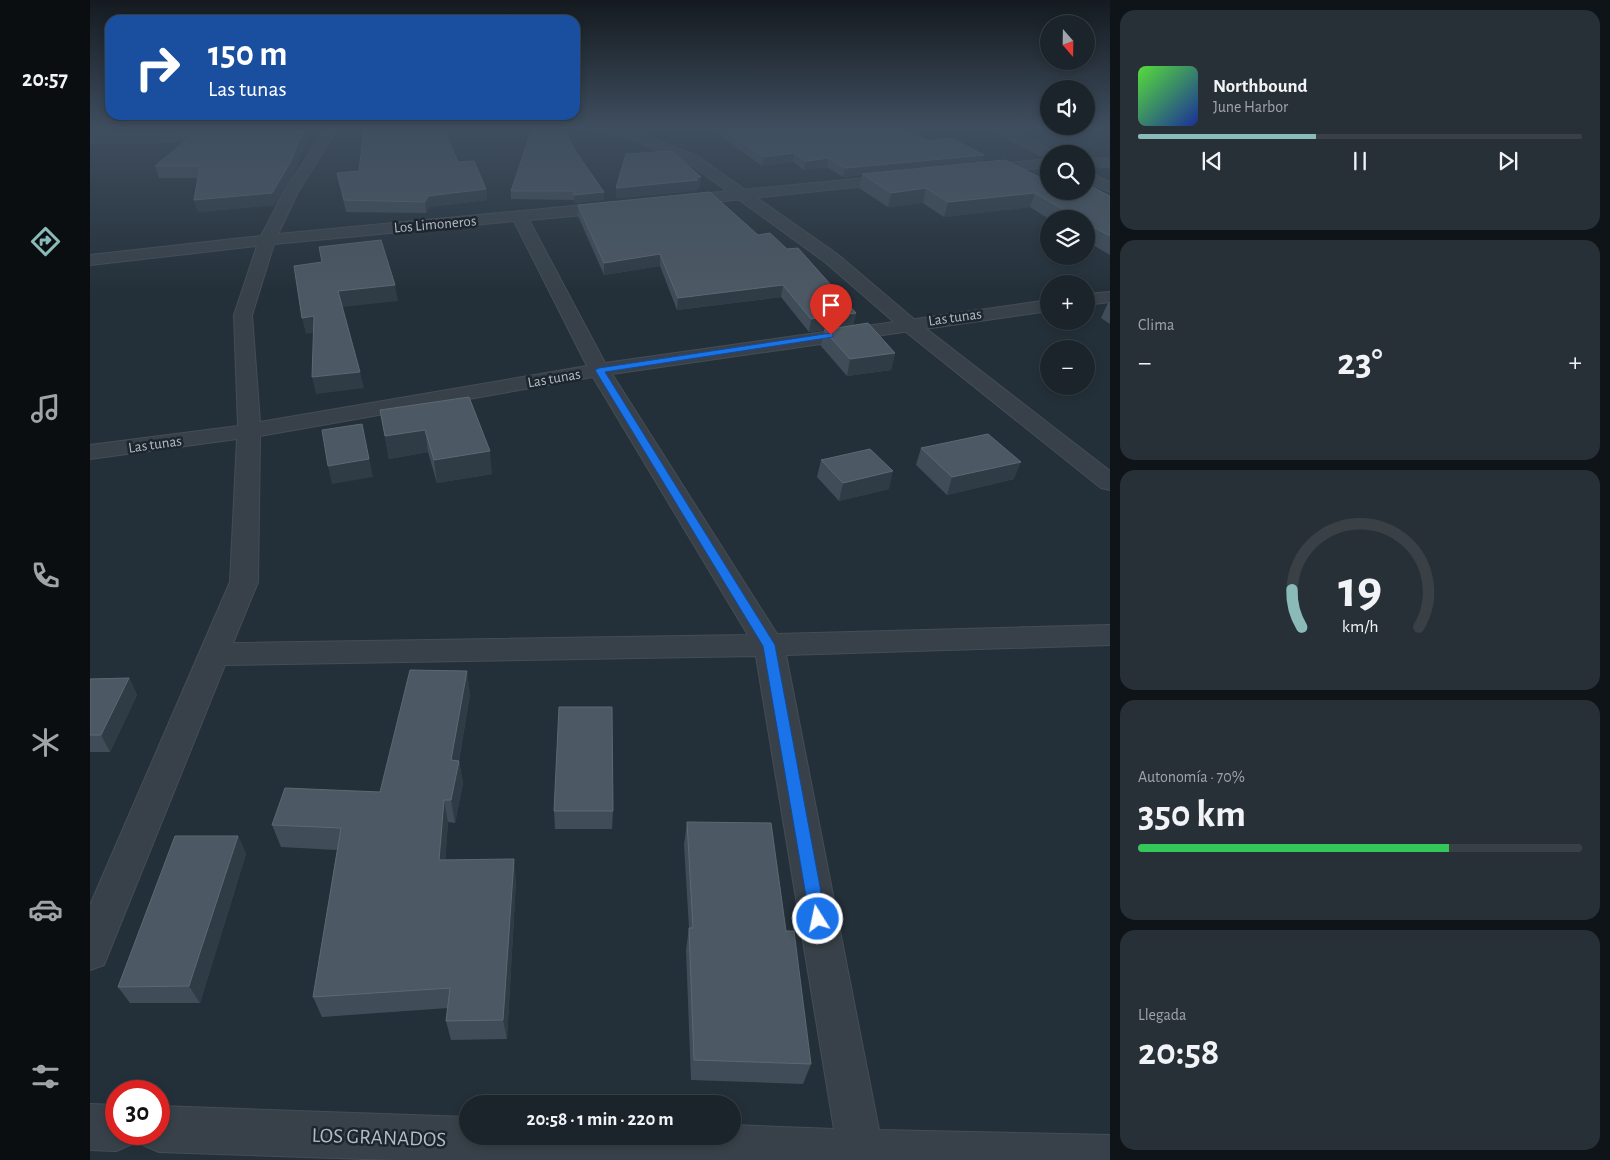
<!DOCTYPE html>
<html lang="es">
<head>
<meta charset="utf-8">
<style>
	:root { --surface:#1b242b; --page:#283037; --text:#f1f3f6; --muted:#a0a4a9; --line:#394147; --accent:#8bbbb9 }
	body { margin:0; font-family:"Alegreya Sans",sans-serif; background:var(--page); color:var(--text); height:100vh; display:flex; flex-direction:column; font-size:19px; white-space:nowrap }
	* { box-sizing:border-box; margin:0 }
	p { font-size:16px; color:var(--muted) }
	.icon { flex:none; width:28px; height:28px; fill:none; stroke:currentColor; stroke-width:2; stroke-linecap:round; stroke-linejoin:round }
	.map { position:relative; flex:1; overflow:hidden }
	.panel { display:flex; flex-direction:column; gap:10px; padding:10px; background:#0f1418; width:500px }
	.panel>* { flex:none }
	.banner { position:absolute; left:15px; top:15px; width:475px; height:105px; border-radius:15px; box-shadow:0 2px 8px #0003,0 0 0 1px var(--line); background:#1a4fa0; color:#fff; overflow:hidden }
	.needle { width:32px; rotate:160deg }
	.fabs { position:absolute; left:950px; top:15px; display:grid; gap:10px }
	.fabs a { display:grid; place-items:center; width:55px; height:55px; border-radius:50%; background:var(--surface); box-shadow:0 2px 8px #0003,0 0 0 1px var(--line); font-size:25px }
	.speed { position:absolute; left:15px; top:1080px; display:flex; gap:10px; font-size:25px; font-weight:700; text-align:center }
	.speed>* { display:grid; place-content:center; width:65px; height:65px; border-radius:50%; background:var(--surface); box-shadow:0 2px 8px #0003,0 0 0 1px var(--line); line-height:1 }
	.speed .limit { border:8px solid #d22; background:#fff; color:#111 }
	.pin { position:absolute; display:grid; place-items:center; width:42px; height:42px; color:#fff; margin:-51px -21px; border-radius:50% 50% 50% 0; rotate:-45deg; box-shadow:0 0 5px #0007 }
	.pin .icon { rotate:45deg }
	.me { position:absolute; width:55px; margin:-28px; rotate:350deg; stroke-linejoin:round; filter:drop-shadow(0 0 4px #0008) }
	.turn { display:flex; align-items:center; gap:18px; height:105px; padding:0 20px; font-size:22px }
	.turn .icon { width:65px; height:65px; stroke-width:2.5 }
	.turn b { display:block; font-size:35px; line-height:42px }
	.big { font-size:38px; font-weight:600; line-height:1.1 }
	.panel .tile { flex:1; display:flex; flex-direction:column; justify-content:center; gap:8px; min-width:0; padding:0 18px; border-radius:15px; background:var(--page) }
	.panel .dial { align-items:center; gap:0 }
	.dial svg { height:130px; overflow:visible; fill:none; stroke:var(--line); stroke-width:7; stroke-linecap:round; text-anchor:middle }
	.dial text { fill:var(--text); stroke:none }
	.song { display:flex; align-items:center; gap:15px }
	.cover { width:60px; height:60px; border-radius:8px; background:linear-gradient(135deg,hsl(110 70% 55%),hsl(230 70% 35%)) }
	.played { height:5px; border-radius:2px; background:linear-gradient(90deg,var(--accent) 40%,var(--line) 40%) }
	.keys { display:flex; justify-content:space-around; direction:ltr }
	.heat { display:flex; justify-content:space-between; align-items:center; font-size:28px; direction:ltr }
	.charge { height:8px; border-radius:4px; background:linear-gradient(90deg,#34c759 70%,var(--line) 0) }
	.trip { position:absolute; left:369px; top:1095px; width:282px; height:50px; border-radius:25px; background:var(--surface); box-shadow:0 2px 8px #0003,0 0 0 1px var(--line); font-weight:600; line-height:50px; text-align:center }
	main { display:flex; flex:1; min-height:0 }
	.dock { display:flex; flex-direction:column; width:90px; justify-content:space-around; align-items:center; background:#0b0e11; color:var(--muted) }
	.dock .icon { width:35px; height:35px }
	.dock .active { color:var(--accent) }
	.dock b { font-size:22px; color:var(--text) }
	.map>svg:first-child { display:block }
</style>
</head>
<body>
<main>
<nav class="dock">
<b>20:57</b>
<svg class="icon active" aria-label="directions" viewBox="0 0 24 24"><path d="M12 3l9 9-9 9-9-9zM9 14v-3h6M13 9l2 2-2 2"/></svg>
<svg class="icon" aria-label="music" viewBox="0 0 24 24"><path d="M9 18V5l10-2v13"/><circle cx="6" cy="18" r="3"/><circle cx="16" cy="16" r="3"/></svg>
<svg class="icon" aria-label="phone" viewBox="0 0 24 24"><path d="M5 4h4l2 5-3 2q2 4 5 5l2-3 5 2v4C11 20 4 13 5 4z"/></svg>
<svg class="icon" aria-label="climate" viewBox="0 0 24 24"><path d="M12 3v18M4 7l16 10M4 17L20 7"/></svg>
<svg class="icon" aria-label="car" viewBox="0 0 24 24"><path d="M5 17H2v-5l4-1 3-4h7l3 4 3 1v5h-3M9 17h6M6 11h13"/><circle cx="7" cy="17" r="2"/><circle cx="17" cy="17" r="2"/></svg>
<svg class="icon" aria-label="filters" viewBox="0 0 24 24"><path d="M4 7h16M4 17h16"/><circle cx="9" cy="7" r="2"/><circle cx="15" cy="17" r="2"/></svg>
</nav>
<div class="map">
<svg width="1020" height="1160" viewBox="0 0 1020 1160">
	<rect width="100%" height="100%" fill="#243039"/>
	<g fill="none" stroke-linecap="round" stroke-linejoin="round">
		<g stroke="#444d55" stroke-width="2">
			<path id="minor" d="M 150,129 L 209,129 L 203,133 L 55,143 L 0,142 L 0,134 L 55,135 Z
				M 235,129 L 247,129 L 208,192 L 188,234 L 526,202 L 531,204 L 534,207 L 531,210 L 526,212 L 439,220 L 515,363 L 959,300 L 959,311 L 522,374 L 687,634 L 1020,625 L 1020,645 L 696,655 L 789,1130 L 1020,1135 L 1020,1160 L 305,1160 L 69,1152 L 53,1145 L 48,1134 L 69,1134 L 69,1106 L 378,1117 L 378,1136 L 642,1136 L 642,1125 L 744,1129 L 666,656 L 135,665 L 14,965 L 0,970 L 0,905 L 140,582 L 147,439 L 0,459 L 0,445 L 148,426 L 144,315 L 167,246 L 0,265 L 0,255 L 171,236 L 194,192 ZM 424,221 L 497,366 L 170,422 L 162,315 L 184,244 ZM 503,377 L 658,635 L 143,643 L 168,582 L 170,436 Z
				M 903,129 L 918,129 L 964,152 L 965,154 L 959,154 L 959,167 L 889,174 L 884,173 L 882,170 L 884,167 L 889,166 L 959,159 L 905,132 Z
				M 996,158 L 1020,159 L 1020,167 L 996,166 Z
				M 996,171 L 1020,182 L 1020,192 L 996,181 Z
				M 807,175 L 812,176 L 814,179 L 812,182 L 589,206 L 584,204 L 581,201 L 584,198 L 589,196 Z
				M 1020,292 L 1020,302 L 996,305 L 996,294 Z
				M 0,1104 L 26,1105 L 26,1134 L 46,1134 L 42,1144 L 26,1151 L 0,1150 Z"/>
		</g>
		<g stroke="#444d55" stroke-width="2">
			<path id="tertiary" d="M 503,129 L 529,129 L 547,132 L 607,156 L 747,254 L 825,320 L 1020,471 L 1020,490 L 1011,488 L 811,328 L 735,262 L 597,162 L 539,138 L 505,132 Z"/>
		</g>
		<use href="#minor" fill="#384149" fill-rule="evenodd"/>
		<use href="#tertiary" fill="#384149" fill-rule="evenodd"/>
	</g>
	<path fill="#404c57" d="M 159,129 L 215,129 L 217,138 L 203,175 L 185,205 L 108,212 L 104,200 L 108,178 L 69,178 L 65,166 L 117,133 Z
		M 274,129 L 364,129 L 358,139 L 368,162 L 396,189 L 397,200 L 339,207 L 336,213 L 256,212 L 247,173 L 269,171 Z
		M 625,129 L 816,129 L 838,141 L 892,162 L 959,191 L 1020,196 L 1020,255 L 996,241 L 996,219 L 959,219 L 940,207 L 854,217 L 833,203 L 798,207 L 769,188 L 772,175 L 753,177 L 737,167 L 714,170 L 703,162 L 672,166 L 625,132 Z
		M 486,152 L 514,200 L 484,203 L 484,200 L 421,199 L 421,191 Z
		M 488,205 L 668,235 L 766,313 L 763,325 L 805,353 L 801,370 L 757,376 L 731,346 L 734,330 L 719,332 L 691,297 L 587,310 L 570,266 L 514,275 L 488,216 Z
		M 1020,302 L 1020,324 L 1011,318 L 1018,303 Z
		M 379,397 L 402,474 L 347,483 L 338,452 L 299,459 L 290,410 Z
		M 831,448 L 924,479 L 857,495 L 826,465 Z
		M 731,460 L 799,489 L 749,501 L 727,477 Z
		M 39,678 L 47,695 L 20,752 L 0,752 L 0,679 Z
		M 380,694 L 369,761 L 373,783 L 365,823 L 358,822 L 355,860 L 426,881 L 417,1039 L 361,1040 L 356,1021 L 358,1008 L 232,1017 L 223,997 L 247,850 L 191,847 L 182,825 L 290,792 Z
		M 464,811 L 523,811 L 522,829 L 465,829 Z
		M 597,822 L 696,931 L 721,1064 L 713,1084 L 601,1080 L 596,950 L 599,928 L 594,845 Z
		M 148,836 L 156,854 L 110,1003 L 40,1003 L 28,987 Z"/>
	<path fill="#2f3c46" d="M 214,129 L 215,129 L 217,138 L 203,175 L 185,205 L 108,212 L 104,200 Z
		M 357,129 L 364,129 L 356,143 L 355,132 Z
		M 704,153 L 703,162 L 672,166 L 674,157 Z
		M 894,155 L 892,164 L 772,174 L 772,175 L 753,177 L 755,168 Z
		M 739,158 L 737,167 L 714,170 L 716,161 Z
		M 611,177 L 610,188 L 607,189 L 607,191 L 526,199 L 526,188 Z
		M 836,188 L 833,203 L 798,207 L 801,193 Z
		M 396,189 L 397,200 L 339,207 L 336,213 L 335,202 L 338,196 Z
		M 514,192 L 514,200 L 484,203 L 484,195 Z
		M 945,193 L 940,207 L 854,217 L 858,202 Z
		M 570,254 L 570,266 L 514,275 L 514,263 Z
		M 305,285 L 308,301 L 252,307 L 248,291 Z
		M 693,285 L 691,297 L 587,310 L 588,298 Z
		M 766,313 L 763,326 L 719,332 L 721,319 Z
		M 224,316 L 227,332 L 216,334 L 212,318 Z
		M 805,353 L 801,370 L 757,376 L 760,359 Z
		M 270,372 L 274,388 L 226,394 L 222,377 Z
		M 272,424 L 283,477 L 242,484 L 238,466 Z
		M 335,430 L 338,452 L 299,459 L 295,436 Z
		M 400,451 L 402,474 L 347,483 L 344,460 Z
		M 931,462 L 924,479 L 857,495 L 862,477 Z
		M 803,471 L 799,489 L 749,501 L 753,483 Z
		M 377,671 L 380,694 L 365,783 L 361,760 Z
		M 39,678 L 47,695 L 20,752 L 11,735 Z
		M 369,761 L 373,783 L 365,823 L 361,800 Z
		M 354,800 L 358,822 L 354,882 L 349,860 Z
		M 148,836 L 156,854 L 110,1003 L 99,986 Z
		M 424,859 L 426,881 L 417,1039 L 413,1020 Z"/>
	<path fill="#4c5863" stroke="#5c6872" d="M 159,129 L 214,129 L 200,163 L 182,193 L 104,200 L 110,166 L 65,166 L 105,133 L 117,133 L 118,130 Z
		M 274,129 L 357,129 L 355,132 L 368,162 L 384,161 L 396,189 L 338,196 L 335,202 L 254,200 L 247,173 L 269,171 Z
		M 442,129 L 474,129 L 486,152 L 514,192 L 484,195 L 484,191 L 421,191 Z
		M 633,129 L 816,129 L 838,141 L 861,138 L 894,155 L 755,168 L 739,158 L 716,161 L 704,153 L 674,157 Z
		M 582,151 L 611,177 L 605,178 L 608,180 L 526,188 L 536,154 Z
		M 915,160 L 959,182 L 959,191 L 996,191 L 996,187 L 1003,187 L 1020,196 L 1020,236 L 996,223 L 996,219 L 989,219 L 945,193 L 858,202 L 836,188 L 801,193 L 772,174 Z
		M 620,192 L 668,235 L 680,233 L 697,249 L 708,248 L 766,313 L 721,319 L 693,285 L 588,298 L 570,254 L 514,263 L 488,205 Z
		M 291,240 L 305,285 L 248,291 L 270,372 L 222,377 L 224,316 L 212,318 L 204,266 L 232,262 L 229,247 Z
		M 778,323 L 805,353 L 760,359 L 734,330 Z
		M 379,397 L 400,451 L 344,460 L 335,430 L 295,436 L 290,410 Z
		M 272,424 L 279,459 L 238,466 L 232,430 Z
		M 898,434 L 931,462 L 862,477 L 831,448 Z
		M 780,449 L 803,471 L 753,483 L 731,460 Z
		M 320,670 L 377,671 L 361,760 L 369,761 L 361,800 L 354,800 L 349,860 L 424,859 L 413,1020 L 356,1021 L 360,988 L 223,997 L 251,828 L 182,825 L 195,788 L 290,792 Z
		M 39,678 L 11,735 L 0,735 L 0,679 Z
		M 469,707 L 522,707 L 523,811 L 464,811 Z
		M 597,822 L 681,823 L 696,931 L 704,931 L 721,1064 L 604,1060 L 599,928 L 603,928 Z
		M 85,836 L 148,836 L 99,986 L 28,987 Z"/>
	<linearGradient id="sky" x2="0" y2="1"><stop stop-color="#141a1f"/><stop offset="0.44" stop-color="#3f4e5f"/><stop offset="1" stop-color="#3f4e5f" stop-opacity="0"/></linearGradient>
	<rect width="1020" height="291" fill="url(#sky)"/>
	<path fill="#1a73e8" stroke="#114b97" d="M 741,333 L 743,334 L 743,337 L 515,372 L 685,645 L 736,919 L 734,924 L 728,926 L 723,924 L 720,919 L 673,646 L 505,370 L 509,368 Z"/>
	<g text-anchor="middle" stroke-width="5" stroke-linejoin="round" paint-order="stroke">
		<g font-size="15" fill="#b3bcc5" stroke="#1d262e">
			<text transform="translate(345 224) rotate(-5)" y="5">Los Limoneros</text>
			<text transform="translate(865 317) rotate(-8)" y="5">Las tunas</text>
			<text transform="translate(464 378) rotate(-10)" y="5">Las tunas</text>
			<text transform="translate(65 444) rotate(-8)" y="5">Las tunas</text>
		</g>
		<g font-size="21" fill="#b3bcc5" stroke="#1d262e">
			<text transform="translate(289 1137) rotate(2)" y="7">LOS GRANADOS</text>
		</g>
	</g>
</svg>
<div class="fabs">
<a><svg class="needle" viewBox="-14 -14 28 28"><path d="M0-13l5 13h-10z" fill="#e53935"/><path d="M0 13l5-13h-10z" fill="#a0a4a9"/></svg></a>
<a><svg class="icon" aria-label="sound" viewBox="0 0 24 24"><path d="M4 9h4l5-4v14l-5-4H4zM17 9q2 3 0 6"/></svg></a>
<a><svg class="icon" aria-label="search" viewBox="0 0 24 24"><circle cx="10" cy="10" r="6"/><path d="M15 15l6 6"/></svg></a>
<a><svg class="icon" aria-label="layers" viewBox="0 0 24 24"><path d="M12 4l9 5-9 5-9-5zM3 14l9 5 9-5"/></svg></a>
<a>+</a>
<a>−</a>
</div>
<div class="speed"><div class="limit">30</div></div>
<div class="pin" style="left:741px;top:335px;background:#d93025"><svg class="icon" aria-label="arrive" viewBox="0 0 24 24"><path d="M6 21V4h12l-3 4 3 4H6"/></svg></div>
<svg class="me" style="left:728px;top:919px" viewBox="-20 -20 40 40"><circle r="17" fill="#1a73e8" stroke="#fff" stroke-width="3"/><path d="M0-11L8 9 0 5-8 9z" fill="#fff"/></svg>
<div class="trip">20:58 · 1 min · 220 m</div>
<div class="banner">
<div class="turn"><svg class="icon" aria-label="right" viewBox="0 0 24 24"><path d="M7 20v-9h11M14 6l5 5-5 5"/></svg><div><b>150 m</b>Las tunas</div></div>
</div>
</div>
<section class="panel">
<div class="tile">
<div class="song"><i class="cover"></i><div><b>Northbound</b><p>June Harbor</p></div></div>
<div class="played"></div>
<div class="keys"><svg class="icon" aria-label="previous" viewBox="0 0 24 24"><path d="M18 5L8 12l10 7zM5 5v14"/></svg><svg class="icon" aria-label="pause" viewBox="0 0 24 24"><path d="M8 5v14M16 5v14"/></svg><svg class="icon" aria-label="next" viewBox="0 0 24 24"><path d="M6 5l10 7-10 7zM19 5v14"/></svg></div>
</div>
<div class="tile"><p>Clima</p>
<div class="heat"><a>−</a><b class="big">23°</b><a>+</a></div>
</div>
<div class="tile dial"><svg viewBox="0 0 100 80">
<path d="M14 69A42 42 0 1 1 86 69"/>
<path d="M14 69A42 42 0 0 1 8 46" stroke="#8bbbb9"/>
<text x="50" y="56" font-size="32" font-weight="700">19</text>
<text x="50" y="72" font-size="11">km/h</text>
</svg></div>
<div class="tile"><p>Autonomía · 70%</p><b class="big">350 km</b><div class="charge"></div></div>
<div class="tile"><p>Llegada</p><b class="big">20:58</b></div>
</section>
</main>
</body>
</html>
